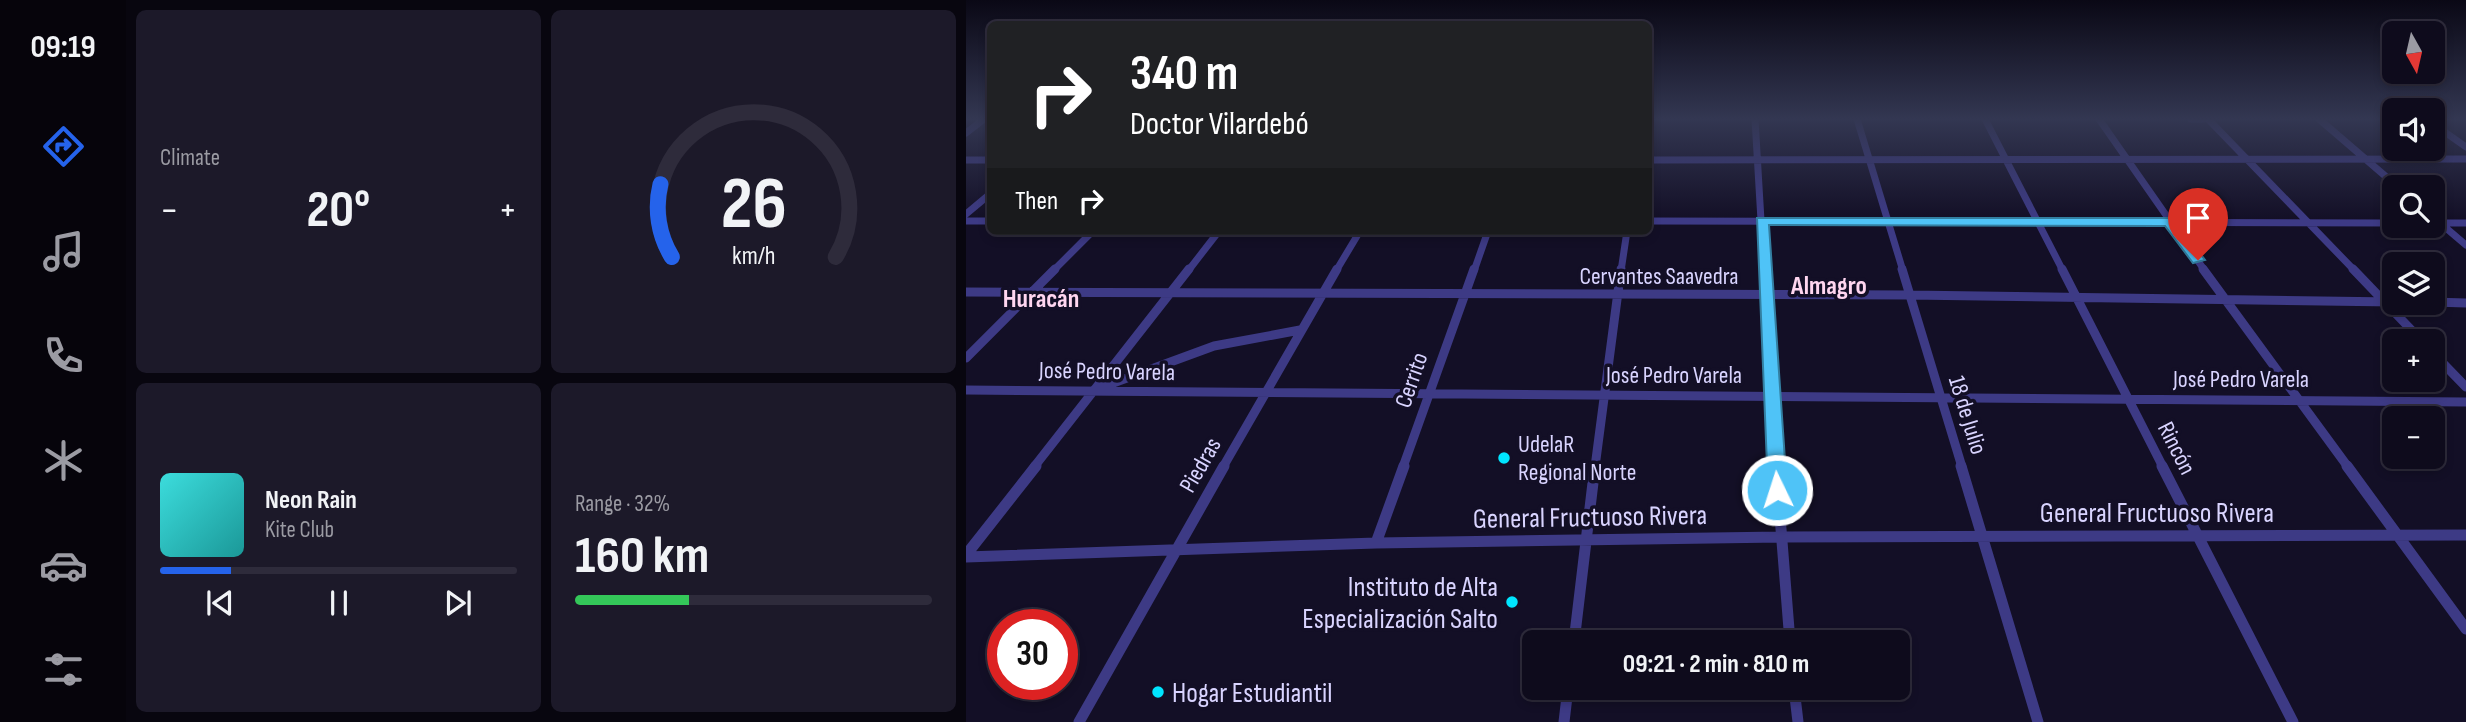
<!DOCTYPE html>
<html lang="en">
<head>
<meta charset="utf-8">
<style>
	:root { --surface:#0e0b1c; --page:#1c1929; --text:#f1f3f6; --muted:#9b9ba3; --line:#2e2b3b; --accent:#2563eb }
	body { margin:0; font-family:"Sofia Sans Condensed",sans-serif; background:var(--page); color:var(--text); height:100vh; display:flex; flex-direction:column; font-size:26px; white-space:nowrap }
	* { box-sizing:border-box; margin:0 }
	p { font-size:23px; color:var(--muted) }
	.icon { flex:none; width:38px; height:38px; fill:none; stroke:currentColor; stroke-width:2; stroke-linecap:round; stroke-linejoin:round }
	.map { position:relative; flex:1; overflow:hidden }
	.details { display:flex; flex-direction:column; gap:10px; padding:10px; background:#08060f; width:840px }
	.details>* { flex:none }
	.hud { position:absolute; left:21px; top:21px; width:665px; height:214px; border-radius:10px; box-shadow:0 4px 10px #0003,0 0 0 2px var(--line); background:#202124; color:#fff; overflow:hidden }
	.needle { width:46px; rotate:172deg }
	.controls { position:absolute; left:1416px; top:21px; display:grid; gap:14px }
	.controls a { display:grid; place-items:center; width:63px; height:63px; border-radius:10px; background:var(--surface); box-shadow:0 4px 10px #0003,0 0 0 2px var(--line); font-size:35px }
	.speed { position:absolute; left:21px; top:609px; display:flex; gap:14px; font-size:35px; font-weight:700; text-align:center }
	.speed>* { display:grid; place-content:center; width:91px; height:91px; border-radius:50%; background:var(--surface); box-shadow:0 4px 10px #0003,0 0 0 2px var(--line); line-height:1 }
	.speed .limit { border:10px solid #d22; background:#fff; color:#111 }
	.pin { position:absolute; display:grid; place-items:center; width:60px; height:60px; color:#fff; margin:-72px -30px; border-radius:50% 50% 50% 0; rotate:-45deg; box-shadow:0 0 7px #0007 }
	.pin .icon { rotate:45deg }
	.me { position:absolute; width:77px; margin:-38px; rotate:356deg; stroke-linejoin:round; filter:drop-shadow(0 0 5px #0008) }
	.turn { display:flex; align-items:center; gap:24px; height:147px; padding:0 28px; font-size:32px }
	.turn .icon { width:91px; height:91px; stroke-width:2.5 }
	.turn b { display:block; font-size:49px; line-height:60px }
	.then { display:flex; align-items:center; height:66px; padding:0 28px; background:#0003; gap:14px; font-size:26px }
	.big { font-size:52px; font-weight:700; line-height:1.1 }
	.details .card { flex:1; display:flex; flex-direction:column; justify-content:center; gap:10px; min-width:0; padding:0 24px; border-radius:10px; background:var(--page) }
	.details .dial { align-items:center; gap:0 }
	.dial svg { height:182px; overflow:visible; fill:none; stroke:var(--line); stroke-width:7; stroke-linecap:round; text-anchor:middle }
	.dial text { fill:var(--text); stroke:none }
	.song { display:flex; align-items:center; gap:21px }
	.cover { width:84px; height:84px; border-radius:10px; background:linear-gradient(135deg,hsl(180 70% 55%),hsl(180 70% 35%)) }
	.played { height:7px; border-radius:4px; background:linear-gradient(90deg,var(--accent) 20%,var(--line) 20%) }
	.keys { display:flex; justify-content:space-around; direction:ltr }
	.heat { display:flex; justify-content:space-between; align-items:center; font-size:38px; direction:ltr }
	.charge { height:10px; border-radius:5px; background:linear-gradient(90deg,#34c759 32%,var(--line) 0) }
	.details .tiles { flex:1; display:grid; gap:10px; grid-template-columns:repeat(2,1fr) }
	.trip { position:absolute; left:556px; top:630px; width:388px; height:70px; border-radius:10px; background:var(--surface); box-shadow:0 4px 10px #0003,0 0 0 2px var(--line); font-weight:700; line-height:70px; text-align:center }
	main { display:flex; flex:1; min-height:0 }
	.dock { display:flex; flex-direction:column; width:126px; justify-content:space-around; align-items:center; background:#06040b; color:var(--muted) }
	.dock .icon { width:49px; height:49px }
	.dock .current { color:var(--accent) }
	.dock b { font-size:32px; color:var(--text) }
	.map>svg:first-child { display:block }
</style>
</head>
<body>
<main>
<nav class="dock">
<b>09:19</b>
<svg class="icon current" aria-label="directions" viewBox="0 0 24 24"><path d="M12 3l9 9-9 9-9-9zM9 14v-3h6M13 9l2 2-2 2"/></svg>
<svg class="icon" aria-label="music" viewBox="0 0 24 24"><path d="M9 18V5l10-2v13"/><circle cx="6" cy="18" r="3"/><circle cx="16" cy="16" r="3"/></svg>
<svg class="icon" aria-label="phone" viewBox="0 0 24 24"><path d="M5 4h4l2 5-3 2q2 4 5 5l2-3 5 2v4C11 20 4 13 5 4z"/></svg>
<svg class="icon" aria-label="climate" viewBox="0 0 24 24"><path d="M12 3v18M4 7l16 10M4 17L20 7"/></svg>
<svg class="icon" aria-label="car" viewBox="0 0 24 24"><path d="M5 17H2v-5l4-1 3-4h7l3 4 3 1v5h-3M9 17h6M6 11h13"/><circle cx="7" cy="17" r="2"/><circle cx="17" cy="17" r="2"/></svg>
<svg class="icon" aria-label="filters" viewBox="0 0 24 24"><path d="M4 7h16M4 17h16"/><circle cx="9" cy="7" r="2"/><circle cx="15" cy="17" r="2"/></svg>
</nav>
<section class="details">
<div class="tiles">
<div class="card"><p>Climate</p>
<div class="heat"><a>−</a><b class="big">20°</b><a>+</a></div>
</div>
<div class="card dial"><svg viewBox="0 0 100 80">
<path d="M14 69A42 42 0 1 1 86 69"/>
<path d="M14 69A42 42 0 0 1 9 37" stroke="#2563eb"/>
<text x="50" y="56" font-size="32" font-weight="700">26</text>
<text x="50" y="72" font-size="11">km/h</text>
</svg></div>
<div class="card">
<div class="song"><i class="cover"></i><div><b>Neon Rain</b><p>Kite Club</p></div></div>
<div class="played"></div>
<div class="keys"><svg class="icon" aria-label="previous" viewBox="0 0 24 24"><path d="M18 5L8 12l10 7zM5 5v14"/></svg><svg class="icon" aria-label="pause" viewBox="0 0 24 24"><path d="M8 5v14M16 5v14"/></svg><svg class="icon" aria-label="next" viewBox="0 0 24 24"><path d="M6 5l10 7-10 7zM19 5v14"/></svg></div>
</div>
<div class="card"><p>Range · 32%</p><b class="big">160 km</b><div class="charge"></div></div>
</div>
</section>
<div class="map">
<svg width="1500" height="722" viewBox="0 0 1500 722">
	<rect width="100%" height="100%" fill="#130f26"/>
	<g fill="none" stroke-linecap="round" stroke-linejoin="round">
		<path stroke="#3d3a85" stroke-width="7" d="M 789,119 L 798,271
			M 891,119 L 937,271
			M 1019,119 L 1097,271
			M 1133,119 L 1239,271
			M 1225,119 L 1237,119
			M 1242,119 L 1389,271
			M 1353,119 L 1432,187
			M 1466,123 L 1500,147
			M 0,133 L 18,119
			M 0,160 L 24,160
			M 682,160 L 1500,159
			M 0,214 L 24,194
			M 1466,216 L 1500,245
			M 0,221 L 24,221
			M 682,221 L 1428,223
			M 1472,223 L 1500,223
			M 87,271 L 127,231
			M 222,271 L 253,231
			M 370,271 L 394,231
			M 508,271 L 522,231
			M 655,271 L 661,231"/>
		<path stroke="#3d3a85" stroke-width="9" d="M 798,269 L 811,467
			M 936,269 L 996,467
			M 1096,269 L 1197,467
			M 1237,269 L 1382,467
			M 1387,269 L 1456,341
			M 0,292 L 944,295 L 1428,302
			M 1466,302 L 1500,303
			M 1466,352 L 1500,387
			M 0,358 L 89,269
			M 131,389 L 248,346 L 334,330
			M 0,390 L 1500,402
			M 68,467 L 223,269
			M 257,467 L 371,269
			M 437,467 L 508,269
			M 629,467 L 655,269"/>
		<path stroke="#3d3a85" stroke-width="11" d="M 810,466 L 824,642
			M 995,466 L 1072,722
			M 1196,466 L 1327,722
			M 1381,466 L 1500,629
			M 410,543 L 438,466
			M 0,555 L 70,466
			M 0,557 L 410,543 L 815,537 L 1500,535
			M 608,642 L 629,466
			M 828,688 L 832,722
			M 113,722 L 258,466
			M 598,722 L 602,688"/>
	</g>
	<linearGradient id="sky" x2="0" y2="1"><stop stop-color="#0a0815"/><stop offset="0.54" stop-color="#333752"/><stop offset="1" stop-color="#333752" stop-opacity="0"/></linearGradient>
	<rect width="1500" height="220" fill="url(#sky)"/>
	<path fill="#4fc3f7" stroke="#337fa1" stroke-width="2" d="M 791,218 L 1203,218 L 1208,219 L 1239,260 L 1227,263 L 1199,226 L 803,225 L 821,490 L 811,498 L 802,490 Z"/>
	<g fill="#00e5ff" stroke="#130f26" stroke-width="2.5">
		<circle cx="538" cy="458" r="7"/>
		<circle cx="546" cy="602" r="7"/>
		<circle cx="192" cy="692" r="7"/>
	</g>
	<g text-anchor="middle" stroke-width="7" stroke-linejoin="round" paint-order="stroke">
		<g font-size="24" fill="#d9d4ff" stroke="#130f26">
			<text x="693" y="284">Cervantes Saavedra</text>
			<text transform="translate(141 371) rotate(1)" y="8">José Pedro Varela</text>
			<text x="708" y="383">José Pedro Varela</text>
			<text x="1275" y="387">José Pedro Varela</text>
			<text transform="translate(445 380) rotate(-71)" y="8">Cerrito</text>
			<text transform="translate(1002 415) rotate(73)" y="8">18 de Julio</text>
			<text transform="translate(1211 448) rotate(63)" y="8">Rincón</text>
			<text transform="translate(234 465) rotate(-60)" y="8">Piedras</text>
		</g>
		<g font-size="24" fill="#d9d4ff" stroke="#130f26" text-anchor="start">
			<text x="552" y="452">UdelaR<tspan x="552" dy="28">Regional Norte</tspan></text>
		</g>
		<g font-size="26" font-weight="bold" fill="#ffd6f0" stroke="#130f26">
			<text x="863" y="294">Almagro</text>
			<text x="75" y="307">Huracán</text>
		</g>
		<g font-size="28" fill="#d9d4ff" stroke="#130f26">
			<text x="1191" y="522">General Fructuoso Rivera</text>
			<text transform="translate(624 516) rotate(-1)" y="10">General Fructuoso Rivera</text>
		</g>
		<g font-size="28" fill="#d9d4ff" stroke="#130f26" text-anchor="end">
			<text x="532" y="596">Instituto de Alta<tspan x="532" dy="32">Especialización Salto</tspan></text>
			<text x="206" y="702" text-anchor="start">Hogar Estudiantil</text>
		</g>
	</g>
</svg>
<div class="controls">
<a><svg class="needle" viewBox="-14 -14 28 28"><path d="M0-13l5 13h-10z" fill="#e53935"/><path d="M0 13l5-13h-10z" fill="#9b9ba3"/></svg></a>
<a><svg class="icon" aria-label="sound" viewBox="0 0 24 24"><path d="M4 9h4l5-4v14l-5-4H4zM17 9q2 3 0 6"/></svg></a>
<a><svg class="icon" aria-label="search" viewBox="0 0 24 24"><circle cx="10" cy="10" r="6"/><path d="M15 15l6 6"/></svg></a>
<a><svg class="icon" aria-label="layers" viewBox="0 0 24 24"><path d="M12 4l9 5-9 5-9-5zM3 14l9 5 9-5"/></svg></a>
<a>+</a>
<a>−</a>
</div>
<div class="speed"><div class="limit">30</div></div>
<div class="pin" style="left:1232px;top:260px;background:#d93025"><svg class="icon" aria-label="arrive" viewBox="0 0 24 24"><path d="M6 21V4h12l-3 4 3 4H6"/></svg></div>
<svg class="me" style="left:811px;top:490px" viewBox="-20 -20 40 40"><circle r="17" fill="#4fc3f7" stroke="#fff" stroke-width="3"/><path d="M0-11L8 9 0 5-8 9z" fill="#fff"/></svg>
<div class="trip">09:21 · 2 min · 810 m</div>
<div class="hud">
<div class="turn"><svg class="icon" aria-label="right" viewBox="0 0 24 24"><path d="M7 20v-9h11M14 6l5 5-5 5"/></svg><div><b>340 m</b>Doctor Vilardebó</div></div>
<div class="then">Then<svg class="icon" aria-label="right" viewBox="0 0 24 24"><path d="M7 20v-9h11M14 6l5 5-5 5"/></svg></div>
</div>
</div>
</main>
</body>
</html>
